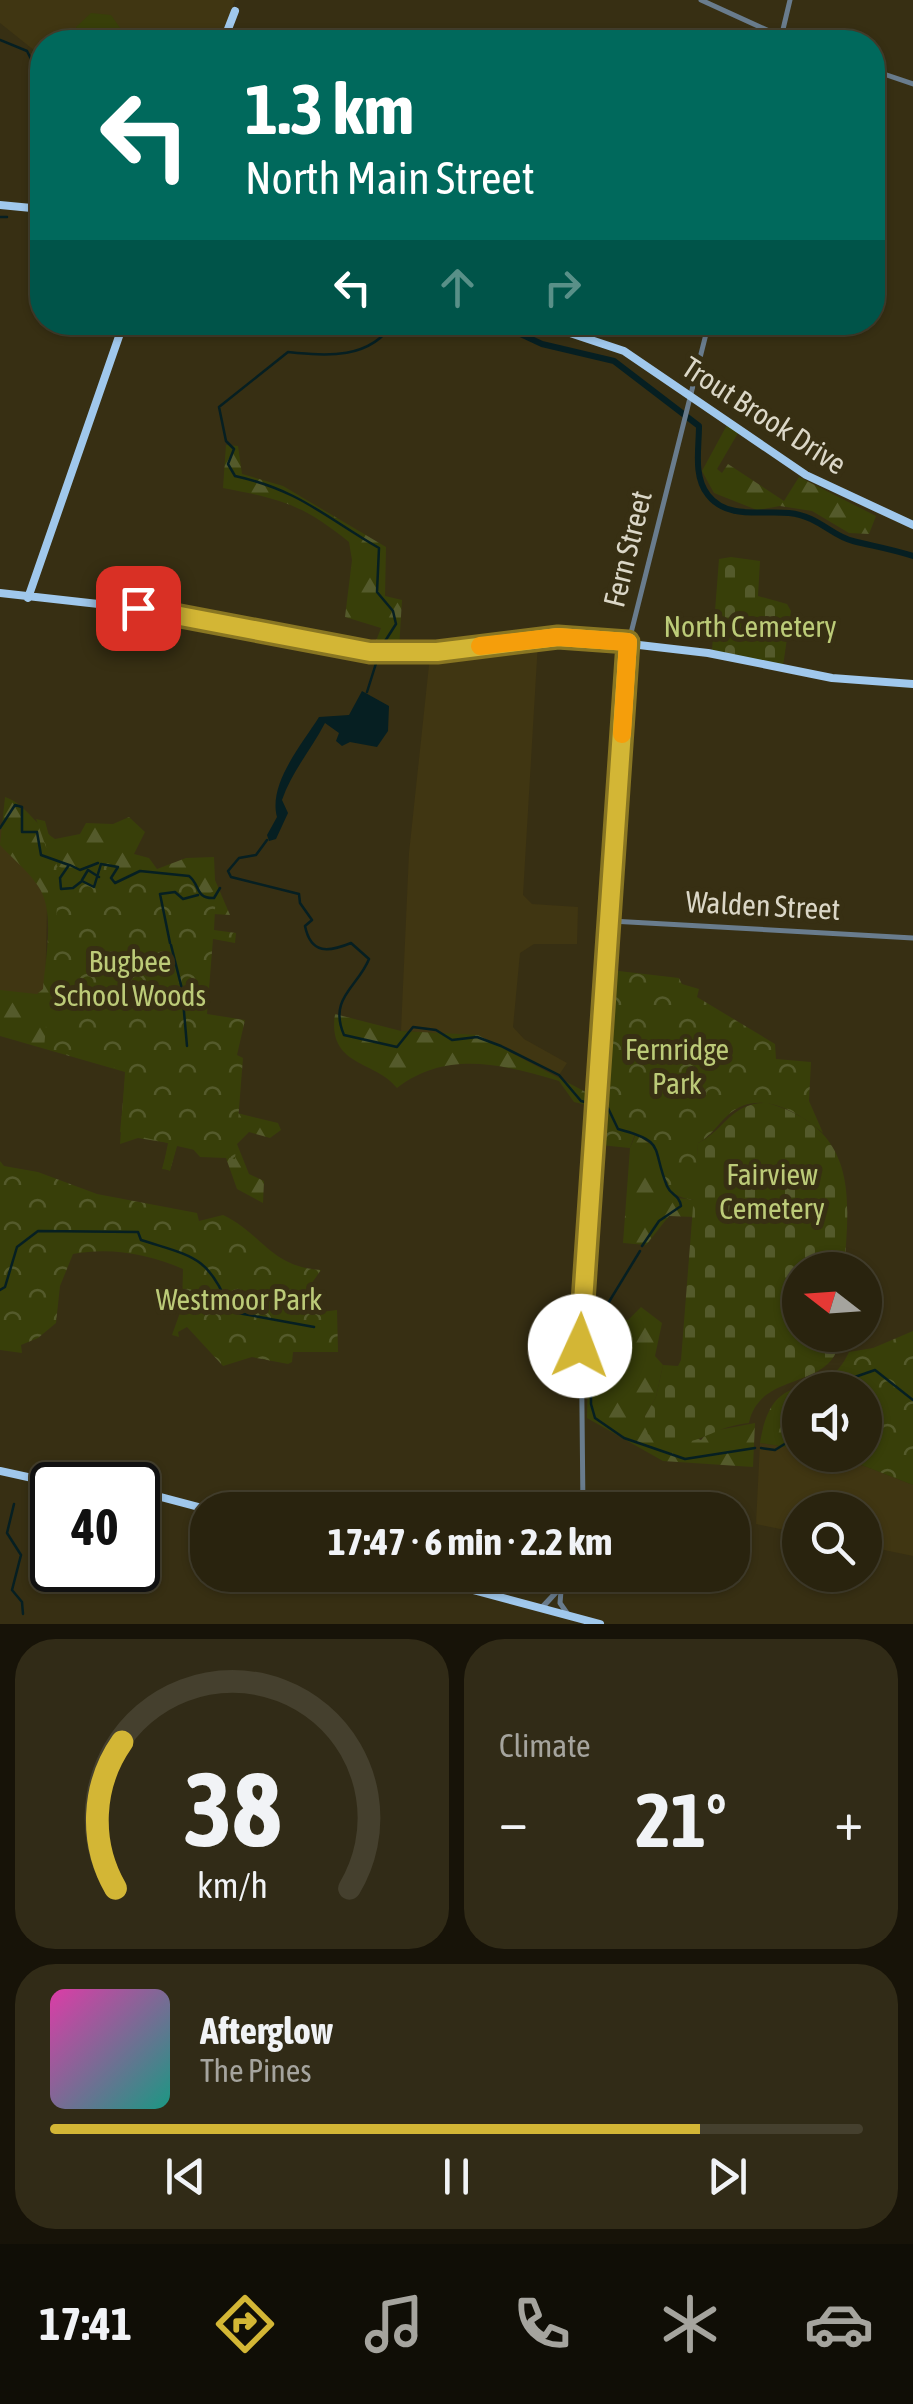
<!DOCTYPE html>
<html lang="en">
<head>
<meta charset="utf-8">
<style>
	:root { --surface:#29230e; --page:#312b17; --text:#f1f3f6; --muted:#a5a49e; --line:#45402e; --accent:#d3b635 }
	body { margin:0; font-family:"Asap Condensed",sans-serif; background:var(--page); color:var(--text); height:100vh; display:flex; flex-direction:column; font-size:38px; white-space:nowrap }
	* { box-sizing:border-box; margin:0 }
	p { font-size:32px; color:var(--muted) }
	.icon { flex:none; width:55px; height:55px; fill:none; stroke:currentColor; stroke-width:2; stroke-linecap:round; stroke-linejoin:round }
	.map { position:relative; height:1624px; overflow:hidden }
	.sheet { display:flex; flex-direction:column; gap:15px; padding:15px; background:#171308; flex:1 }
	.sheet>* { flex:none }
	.banner { position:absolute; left:30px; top:30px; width:855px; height:305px; border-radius:40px; box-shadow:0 2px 8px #0004,0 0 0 2px var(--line); background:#00695c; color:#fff; overflow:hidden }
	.needle { width:65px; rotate:287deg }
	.controls { position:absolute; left:782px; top:1252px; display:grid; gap:20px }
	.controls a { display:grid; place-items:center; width:100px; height:100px; border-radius:50%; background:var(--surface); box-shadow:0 2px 8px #0004,0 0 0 2px var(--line); font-size:50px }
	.speed { position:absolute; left:30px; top:1462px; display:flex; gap:20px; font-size:50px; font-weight:700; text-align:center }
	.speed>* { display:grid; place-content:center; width:130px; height:130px; border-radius:50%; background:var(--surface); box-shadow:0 2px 8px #0004,0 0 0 2px var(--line); line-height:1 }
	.speed .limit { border:5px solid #111; border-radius:15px; background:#fff; color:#111 }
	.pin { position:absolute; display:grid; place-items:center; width:85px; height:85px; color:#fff; margin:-42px; border-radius:20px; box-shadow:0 5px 15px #0006 }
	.me { position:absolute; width:110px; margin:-55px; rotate:2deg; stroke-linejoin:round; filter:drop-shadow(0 0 8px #0008) }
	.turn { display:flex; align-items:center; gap:35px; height:210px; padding:0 50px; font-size:45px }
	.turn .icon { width:130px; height:130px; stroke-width:2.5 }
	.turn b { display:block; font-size:70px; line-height:85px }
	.lanes { display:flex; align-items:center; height:95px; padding:0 50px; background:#0003; justify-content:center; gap:50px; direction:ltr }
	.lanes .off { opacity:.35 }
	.big { font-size:75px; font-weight:700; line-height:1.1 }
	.sheet .widget { flex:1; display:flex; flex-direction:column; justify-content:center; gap:15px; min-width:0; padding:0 35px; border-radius:40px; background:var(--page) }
	.sheet .dial { align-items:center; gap:0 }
	.dial svg { height:260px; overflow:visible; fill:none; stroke:var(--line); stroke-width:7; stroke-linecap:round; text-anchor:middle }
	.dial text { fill:var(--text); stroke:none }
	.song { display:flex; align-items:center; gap:30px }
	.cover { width:120px; height:120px; border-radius:15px; background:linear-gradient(135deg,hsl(320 70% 55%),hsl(170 70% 35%)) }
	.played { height:10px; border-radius:5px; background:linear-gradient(90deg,var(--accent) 80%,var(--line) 80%) }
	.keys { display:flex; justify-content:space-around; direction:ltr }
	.heat { display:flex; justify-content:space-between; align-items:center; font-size:55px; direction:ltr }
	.sheet .tiles { flex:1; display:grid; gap:15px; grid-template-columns:1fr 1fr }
	.widget:last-child { grid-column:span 2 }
	.trip { position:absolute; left:190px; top:1492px; width:560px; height:100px; border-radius:40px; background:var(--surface); box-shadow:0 2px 8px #0004,0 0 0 2px var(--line); font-weight:700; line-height:100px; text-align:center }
	.tab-bar { display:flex; height:160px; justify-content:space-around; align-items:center; background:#100e06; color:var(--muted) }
	.tab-bar .icon { width:70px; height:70px }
	.tab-bar .selected { color:var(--accent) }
	.tab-bar b { font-size:45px; color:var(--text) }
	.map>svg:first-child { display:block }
</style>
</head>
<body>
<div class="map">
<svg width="913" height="1624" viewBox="0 0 913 1624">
	<defs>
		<pattern id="forest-firs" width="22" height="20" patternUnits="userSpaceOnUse" patternTransform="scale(2.5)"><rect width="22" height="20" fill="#383f09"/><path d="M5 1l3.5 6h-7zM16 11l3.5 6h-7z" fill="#545a2b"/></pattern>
		<pattern id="cemetery-stones" width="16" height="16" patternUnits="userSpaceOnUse" patternTransform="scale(2.5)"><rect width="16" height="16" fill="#383f09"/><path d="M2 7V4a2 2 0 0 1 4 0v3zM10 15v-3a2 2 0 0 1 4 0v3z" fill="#545a2b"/></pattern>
		<pattern id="park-crowns" width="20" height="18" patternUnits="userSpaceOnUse" patternTransform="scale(2.5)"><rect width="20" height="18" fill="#383f09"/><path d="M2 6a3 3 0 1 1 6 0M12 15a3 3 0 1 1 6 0" fill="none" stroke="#545a2b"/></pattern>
	</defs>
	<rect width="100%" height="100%" fill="#372f13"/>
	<path fill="#403612" d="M 0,0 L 235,0 L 220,42 L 42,42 L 42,67 L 35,51 L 0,23 Z
		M 538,642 L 523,895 L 532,904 L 578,907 L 577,944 L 534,944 L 520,953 L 513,1027 L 524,1039 L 567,1063 L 559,1075 L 478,1036 L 401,1031 L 409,853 L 430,656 Z
		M 0,825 L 48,858 L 44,1048 L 0,1035 Z
		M 760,1443 L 800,1449 L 800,1455 L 836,1455 L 913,1485 L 913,1556 L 865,1546 L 865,1510 L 800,1510 L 800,1533 L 756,1524 Z"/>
	<path fill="#383f09" d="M 91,13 L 111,15 L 130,42 L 77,40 L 76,27 Z"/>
	<path fill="url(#forest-firs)" d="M 727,425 L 738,433 L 717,469 L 722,473 L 728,464 L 784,501 L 799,477 L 876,516 L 869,534 L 849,533 L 812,511 L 780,506 L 757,510 L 714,493 L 702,471 Z
		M 226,445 L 238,446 L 242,474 L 283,486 L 386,547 L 385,596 L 402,600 L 399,648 L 373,649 L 381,628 L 345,617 L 352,560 L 349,542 C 302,504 281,499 223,488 Z
		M 5,797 C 26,804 36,826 55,839 L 80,834 L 86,823 L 113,824 L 129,817 L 145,832 L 134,854 L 149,858 L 157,869 L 186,858 L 214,857 L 215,880 L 230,915 L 214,914 L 204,1017 L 234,1058 L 237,1113 L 278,1123 L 281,1130 L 270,1138 L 249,1132 L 237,1144 L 249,1174 L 264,1181 L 263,1203 L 237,1189 L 226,1158 L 200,1157 L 192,1148 L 177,1145 L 170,1170 L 162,1169 L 169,1143 L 138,1138 L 120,1144 L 125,1072 L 0,1036 L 0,990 L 37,994 L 43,989 C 45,960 56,911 38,886 C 28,871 12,858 0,845 Z
		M 335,1014 L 401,1031 L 478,1035 L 597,1098 L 595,1107 L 574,1102 L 559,1081 C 505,1065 447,1049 397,1088 C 375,1060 327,1067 335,1014 Z
		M 636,1134 L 654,1147 L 678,1198 L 695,1200 L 694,1217 L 669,1216 L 646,1245 L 623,1243 L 630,1148 Z
		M 641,1307 L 662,1323 L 655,1356 L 663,1365 L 656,1397 L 644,1418 L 701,1440 L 708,1432 L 755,1423 L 753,1467 L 663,1461 L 587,1418 L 589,1313 L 628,1320 Z"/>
	<path fill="url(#cemetery-stones)" d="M 731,557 L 760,561 L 758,596 L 787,604 L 791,611 L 783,666 L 712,650 L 719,559 Z
		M 768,1103 C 858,1130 850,1195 844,1270 L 800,1270 L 800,1335 L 840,1335 C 837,1393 760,1368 749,1423 C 705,1427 693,1457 648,1434 L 644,1418 L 656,1397 L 663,1365 L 678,1366 L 681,1360 L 698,1143 C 726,1129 732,1101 768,1103 Z"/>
	<path fill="url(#park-crowns)" d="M 36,819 L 45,821 L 57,866 L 62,868 L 62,885 L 77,881 L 86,871 L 98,877 L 96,860 L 117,866 L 112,873 L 114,882 L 120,882 L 130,872 L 179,876 L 176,868 L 190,871 L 203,897 L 216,890 L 214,930 L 236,933 L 235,943 L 213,939 L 207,1014 L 245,1020 L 237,1055 L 243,1058 L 235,1159 L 177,1146 L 170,1171 L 163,1168 L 168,1143 L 120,1132 L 126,1071 L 44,1048 L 57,907 L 47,905 L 51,861 Z
		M 610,970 L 679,978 L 682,984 L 699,989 L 697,997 L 775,1044 L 776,1059 L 811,1062 L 809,1101 L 823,1133 C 797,1111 758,1088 728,1115 C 718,1124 710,1137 698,1143 L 695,1200 C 646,1196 677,1148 635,1134 L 630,1148 L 600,1145 Z
		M 0,1161 L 4,1166 L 38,1172 L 97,1194 L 197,1213 L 199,1221 L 223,1215 C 263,1234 270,1267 321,1270 L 309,1287 L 307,1304 L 321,1312 L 337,1310 L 338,1352 L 293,1352 L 292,1362 L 288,1364 L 252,1357 L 223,1366 L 187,1327 L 178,1332 L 179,1337 L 172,1335 L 182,1307 L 183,1269 C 148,1254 111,1247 73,1254 L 60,1286 L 56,1323 L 38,1338 L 21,1345 L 22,1353 L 0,1350 Z
		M 913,1331 L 913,1485 L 836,1455 L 865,1455 L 865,1390 L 800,1390 L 800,1449 L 760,1443 C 774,1357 822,1411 849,1352 L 873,1348 Z"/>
	<path fill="#061f22" d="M 362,691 L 389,706 L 388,731 L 377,747 L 350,742 L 342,746 L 336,741 L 339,733 L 325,723 C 311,750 292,771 282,800 L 288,813 L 276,839 L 269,841 L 267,835 L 277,817 C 268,784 302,744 319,717 L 349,715 Z"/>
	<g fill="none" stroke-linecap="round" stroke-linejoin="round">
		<path stroke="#061f22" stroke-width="2.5" d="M 0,40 L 27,51 L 42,81
			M 0,217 L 7,217
			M 380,649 L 396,624 L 393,611 L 377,592 L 379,548 C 325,517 299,490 235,476 L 228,464 L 234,449 L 226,441 L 219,407 L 288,352 C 327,356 370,360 394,322
			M 367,692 L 378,657
			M 0,828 L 15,805 L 22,807 L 22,832 L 37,832 L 41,855 L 69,865 L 60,878 L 61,889 L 73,888 L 82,881 L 94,887 L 101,864 L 118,867 L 111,878 L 115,883 L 140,871 L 189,876 C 200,884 195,899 214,898 L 220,888
			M 267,840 L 256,855 L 239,858 L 228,871 L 231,877 L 299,894 L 300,903 L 312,920 L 305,926 C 311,955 329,952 351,943 L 369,959 C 358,987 328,998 344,1035 L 397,1047 L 413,1027 L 436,1030 L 452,1040 L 477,1037 L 501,1046 L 559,1075 L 581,1101 L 608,1108 L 618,1129 C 667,1142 651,1147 667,1186 C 671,1196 679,1194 681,1206 L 659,1221 L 642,1246
			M 70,865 L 80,870 L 98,863
			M 82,880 L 88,870 L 99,877
			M 170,943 L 160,894 L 175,892 L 183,899 L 198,895
			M 171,945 L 182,989 L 187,1046
			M 640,1251 L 604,1310 L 611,1330 L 591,1369 L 591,1404 L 595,1418 L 624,1438 L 685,1459 L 755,1448
			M 0,1290 L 5,1287 L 17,1247 L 38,1231 L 138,1232 L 141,1240 C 190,1256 209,1255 229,1308 L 238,1313 L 314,1327
			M 836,1390 L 852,1378 L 875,1370 L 913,1400
			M 761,1448 L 775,1450 L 791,1440 L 792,1427 L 800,1425
			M 14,1504 L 7,1533 L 21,1555 L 12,1590 L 22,1602 L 23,1614"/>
		<path stroke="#061f22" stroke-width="6" d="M 495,322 L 542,344 L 614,361 L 699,426 C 699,449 693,476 708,495 C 727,520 763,510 789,513 C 819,516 831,536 853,541 C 873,546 892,549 913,556"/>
		<path stroke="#697c8d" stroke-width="5" d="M 701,0 L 793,42
			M 780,42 L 790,0
			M 872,70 L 913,84
			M 611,921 L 913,938
			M 583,1510 L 581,1313 L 593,1218 L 627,649 L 709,322
			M 561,1591 L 560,1603 L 567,1613
			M 543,1606 L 559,1589
			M 542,1608 L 572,1575"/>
		<path stroke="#a0c8ec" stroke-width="8" d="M 223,42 L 235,11
			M 0,205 L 42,209
			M 537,322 L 624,351 L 806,475 L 913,525
			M 0,593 L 170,612 L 370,652 L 437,651 L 570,637 L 708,653 L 832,678 L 913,684
			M 28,598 L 124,322
			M 0,1471 L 64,1485
			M 138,1491 L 210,1510
			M 384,1575 L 458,1586 L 600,1624"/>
	</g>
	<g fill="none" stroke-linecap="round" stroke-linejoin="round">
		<g stroke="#897622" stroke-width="25">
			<path id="route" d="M 138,608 L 370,652 L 437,652 L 558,637 L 628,642 L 580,1346"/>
		</g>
		<use href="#route" stroke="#d3b635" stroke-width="18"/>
		<path stroke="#f59e0b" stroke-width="18" d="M 480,646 L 558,637 L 628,642 L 622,734"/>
	</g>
	<g text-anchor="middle" stroke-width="10" stroke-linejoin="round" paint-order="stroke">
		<g font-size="30" fill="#dbd7c7" stroke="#372f13">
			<text transform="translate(764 416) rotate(33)" y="10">Trout Brook Drive</text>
			<text transform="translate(628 549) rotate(-76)" y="10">Fern Street</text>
			<text transform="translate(763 906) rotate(3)" y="10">Walden Street</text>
		</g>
		<g font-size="30" fill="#bccb78" stroke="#372f13">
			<text x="750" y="637">North Cemetery</text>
			<text x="130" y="972">Bugbee<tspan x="130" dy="34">School Woods</tspan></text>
			<text x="677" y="1060">Fernridge<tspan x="677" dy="34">Park</tspan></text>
			<text x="772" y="1185">Fairview<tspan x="772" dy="34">Cemetery</tspan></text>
			<text x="239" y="1310">Westmoor Park</text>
		</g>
	</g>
</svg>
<div class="controls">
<a><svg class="needle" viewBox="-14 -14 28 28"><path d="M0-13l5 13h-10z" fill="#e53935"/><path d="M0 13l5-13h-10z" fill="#a5a49e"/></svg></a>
<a><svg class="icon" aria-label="sound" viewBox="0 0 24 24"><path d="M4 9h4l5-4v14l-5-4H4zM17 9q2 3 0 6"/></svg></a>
<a><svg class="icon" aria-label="search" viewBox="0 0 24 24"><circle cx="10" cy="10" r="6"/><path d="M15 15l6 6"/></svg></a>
</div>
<div class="speed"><div class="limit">40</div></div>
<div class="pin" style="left:138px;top:608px;background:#d93025"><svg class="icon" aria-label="arrive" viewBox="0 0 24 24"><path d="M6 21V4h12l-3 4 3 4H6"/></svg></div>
<svg class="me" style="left:580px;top:1346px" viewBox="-20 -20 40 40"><circle r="19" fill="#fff"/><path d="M0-13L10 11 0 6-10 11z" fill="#d3b635"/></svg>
<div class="trip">17:47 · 6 min · 2.2 km</div>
<div class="banner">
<div class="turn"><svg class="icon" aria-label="left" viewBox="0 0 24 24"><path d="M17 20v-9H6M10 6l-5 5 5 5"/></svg><div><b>1.3 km</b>North Main Street</div></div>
<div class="lanes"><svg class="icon" aria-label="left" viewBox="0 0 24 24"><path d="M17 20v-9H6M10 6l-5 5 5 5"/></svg><svg class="icon off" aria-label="ahead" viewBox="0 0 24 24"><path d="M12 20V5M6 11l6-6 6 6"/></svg><svg class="icon off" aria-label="right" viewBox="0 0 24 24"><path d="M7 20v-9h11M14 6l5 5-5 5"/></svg></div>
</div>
</div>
<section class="sheet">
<div class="tiles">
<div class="widget dial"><svg viewBox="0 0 100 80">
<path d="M14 69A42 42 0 1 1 86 69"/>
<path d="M14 69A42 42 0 0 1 16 24" stroke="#d3b635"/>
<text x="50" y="56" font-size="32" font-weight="700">38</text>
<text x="50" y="72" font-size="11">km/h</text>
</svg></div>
<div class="widget"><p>Climate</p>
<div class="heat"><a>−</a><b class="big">21°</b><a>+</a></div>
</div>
<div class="widget">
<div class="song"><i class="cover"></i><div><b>Afterglow</b><p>The Pines</p></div></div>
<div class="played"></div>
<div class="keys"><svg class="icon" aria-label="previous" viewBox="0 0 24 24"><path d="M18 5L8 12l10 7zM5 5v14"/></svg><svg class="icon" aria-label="pause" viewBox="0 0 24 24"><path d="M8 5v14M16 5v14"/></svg><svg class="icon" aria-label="next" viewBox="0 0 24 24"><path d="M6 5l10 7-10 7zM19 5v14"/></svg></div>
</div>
</div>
</section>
<nav class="tab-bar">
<b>17:41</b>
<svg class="icon selected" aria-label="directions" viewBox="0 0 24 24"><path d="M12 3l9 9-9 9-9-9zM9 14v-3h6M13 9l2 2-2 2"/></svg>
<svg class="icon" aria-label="music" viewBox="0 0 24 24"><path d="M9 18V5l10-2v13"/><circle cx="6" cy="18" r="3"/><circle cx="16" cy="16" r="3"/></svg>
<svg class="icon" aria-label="phone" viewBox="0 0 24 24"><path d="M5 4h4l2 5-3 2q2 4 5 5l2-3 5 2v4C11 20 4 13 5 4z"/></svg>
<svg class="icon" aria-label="climate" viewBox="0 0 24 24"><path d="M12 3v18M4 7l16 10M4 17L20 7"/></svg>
<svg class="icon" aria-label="car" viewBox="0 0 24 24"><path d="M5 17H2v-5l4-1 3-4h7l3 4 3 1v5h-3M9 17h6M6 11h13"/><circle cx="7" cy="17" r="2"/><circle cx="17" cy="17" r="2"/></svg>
</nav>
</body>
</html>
